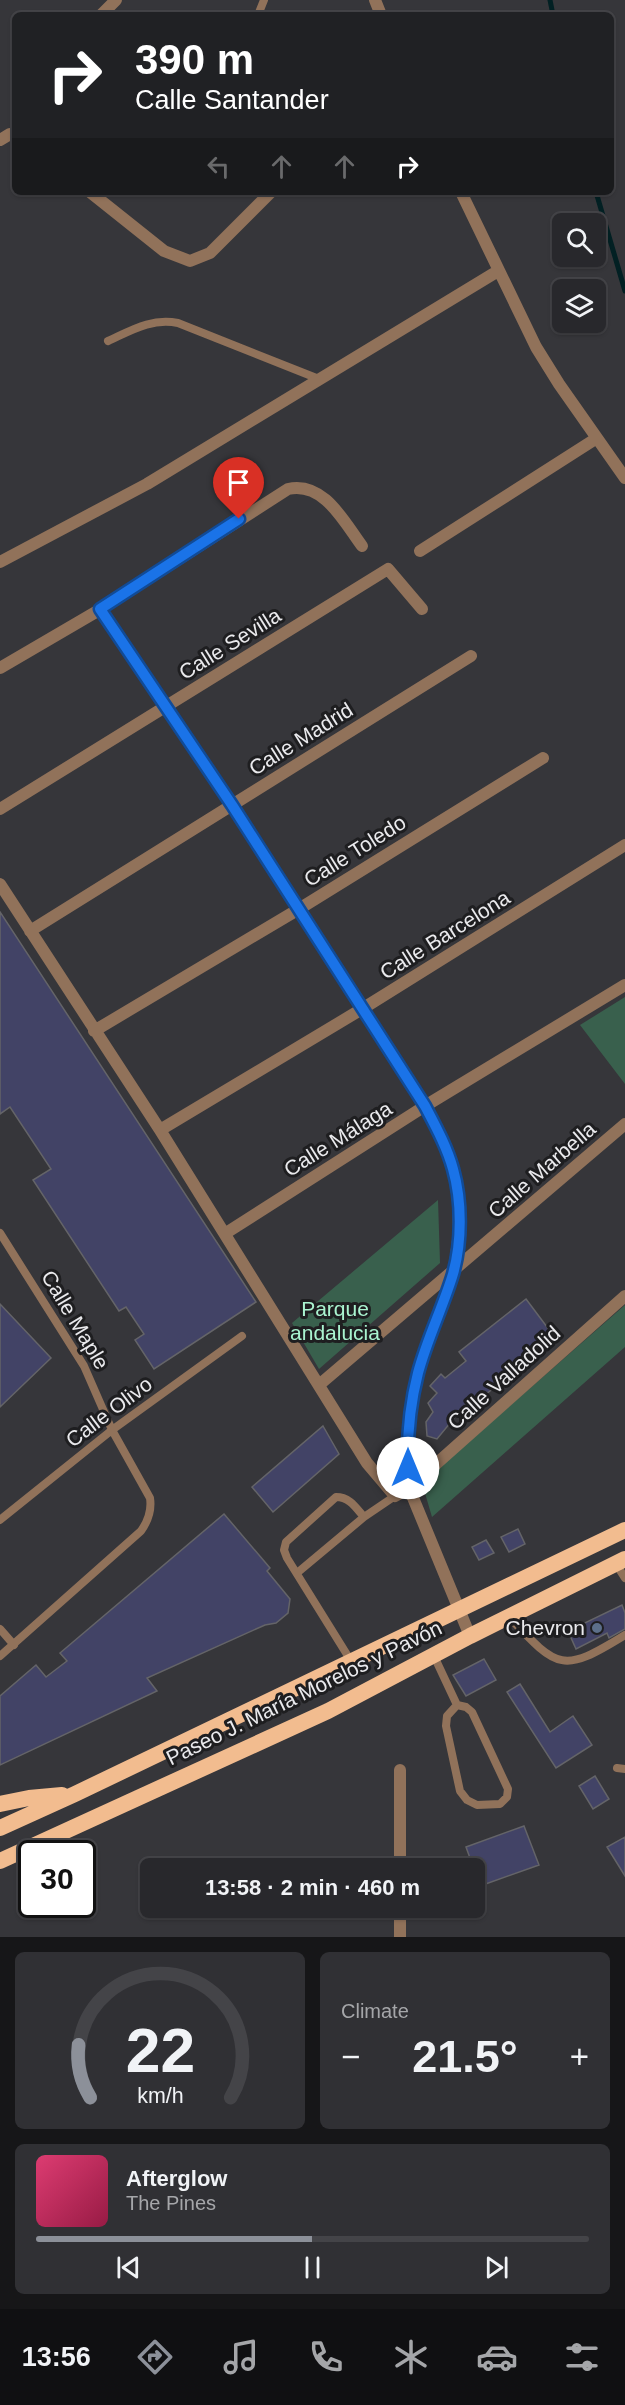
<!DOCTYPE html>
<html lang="en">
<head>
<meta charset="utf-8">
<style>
	:root { --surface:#28282c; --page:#303034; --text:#f1f3f6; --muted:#a5a6a9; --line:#444448; --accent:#8c9099 }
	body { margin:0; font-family:Arial,sans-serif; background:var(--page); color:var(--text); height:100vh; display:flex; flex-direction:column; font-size:22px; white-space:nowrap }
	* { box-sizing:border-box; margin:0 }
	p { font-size:20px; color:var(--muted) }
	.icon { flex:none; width:33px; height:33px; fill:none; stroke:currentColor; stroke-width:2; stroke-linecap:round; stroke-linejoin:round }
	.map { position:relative; height:1937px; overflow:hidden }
	.panel { display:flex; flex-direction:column; gap:15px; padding:15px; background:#161618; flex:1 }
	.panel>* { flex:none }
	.guide { position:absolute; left:12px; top:12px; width:602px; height:183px; border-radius:9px; box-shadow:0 2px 4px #0004,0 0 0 2px var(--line); background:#202124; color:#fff; overflow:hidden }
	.tools { position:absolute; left:552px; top:213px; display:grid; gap:12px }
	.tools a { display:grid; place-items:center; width:54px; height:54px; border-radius:9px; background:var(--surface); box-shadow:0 2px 4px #0004,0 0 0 2px var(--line); font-size:30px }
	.speed { position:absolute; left:18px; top:1840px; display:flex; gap:12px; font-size:30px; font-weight:700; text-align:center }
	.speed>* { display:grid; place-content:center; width:78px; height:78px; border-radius:50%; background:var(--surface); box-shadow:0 2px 4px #0004,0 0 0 2px var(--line); line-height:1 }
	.speed .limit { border:3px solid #111; border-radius:9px; background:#fff; color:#111 }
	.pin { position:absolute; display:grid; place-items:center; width:51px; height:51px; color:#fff; margin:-62px -26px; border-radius:50% 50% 50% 0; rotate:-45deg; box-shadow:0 0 6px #0007 }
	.pin .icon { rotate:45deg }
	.me { position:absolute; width:66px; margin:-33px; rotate:0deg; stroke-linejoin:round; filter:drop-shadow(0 0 4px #0008) }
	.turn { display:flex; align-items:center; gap:21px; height:126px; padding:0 24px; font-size:27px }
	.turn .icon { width:78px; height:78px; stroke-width:2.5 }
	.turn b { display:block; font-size:42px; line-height:51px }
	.lanes { display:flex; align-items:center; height:57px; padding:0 24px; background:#0003; justify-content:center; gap:30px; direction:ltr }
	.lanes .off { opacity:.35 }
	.big { font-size:45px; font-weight:800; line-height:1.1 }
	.panel .tile { flex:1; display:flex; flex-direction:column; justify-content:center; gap:9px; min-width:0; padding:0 21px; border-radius:9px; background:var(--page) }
	.panel .dial { align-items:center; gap:0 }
	.dial svg { height:156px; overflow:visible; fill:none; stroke:var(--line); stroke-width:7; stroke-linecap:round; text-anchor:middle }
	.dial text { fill:var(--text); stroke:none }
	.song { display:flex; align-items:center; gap:18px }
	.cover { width:72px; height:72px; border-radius:9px; background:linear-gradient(135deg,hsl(340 70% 55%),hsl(340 70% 35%)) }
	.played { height:6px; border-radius:3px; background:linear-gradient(90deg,var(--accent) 50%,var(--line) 50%) }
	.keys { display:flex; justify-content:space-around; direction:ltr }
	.heat { display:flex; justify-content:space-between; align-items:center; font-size:33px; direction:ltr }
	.panel .tiles { flex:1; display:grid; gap:15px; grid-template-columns:1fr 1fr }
	.tile:last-child { grid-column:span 2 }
	.trip { position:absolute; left:140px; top:1858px; width:345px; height:60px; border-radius:9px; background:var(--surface); box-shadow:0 2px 4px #0004,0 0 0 2px var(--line); font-weight:800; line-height:60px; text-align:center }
	.tab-bar { display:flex; height:96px; justify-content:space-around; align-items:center; background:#101012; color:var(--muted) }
	.tab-bar .icon { width:42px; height:42px }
	.tab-bar .on { color:var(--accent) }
	.tab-bar b { font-size:27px; color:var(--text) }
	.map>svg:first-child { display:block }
</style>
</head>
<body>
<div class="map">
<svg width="625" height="1937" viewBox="0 0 625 1937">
	<rect width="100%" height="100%" fill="#36363a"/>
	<path fill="#39604d" d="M 625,997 L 625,1084 L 580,1025 Z
		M 438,1200 L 440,1263 L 319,1369 L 292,1323 Z
		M 625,1305 L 625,1347 L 432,1517 L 422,1483 Z"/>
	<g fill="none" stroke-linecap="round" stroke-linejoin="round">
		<path stroke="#022023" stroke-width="5" d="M 550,0 L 553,15
			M 596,192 L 625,291"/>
	</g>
	<path fill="#424366" stroke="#646468" stroke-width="1.5" d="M 0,912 L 256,1302 L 154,1369 L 135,1340 L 144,1334 L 126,1307 L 119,1311 L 33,1180 L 51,1169 L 10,1107 L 0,1114 Z
		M 526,1299 L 553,1335 L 490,1391 L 473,1404 L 469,1400 L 437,1439 L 427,1436 L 426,1422 L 433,1412 L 428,1403 L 437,1393 L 430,1386 L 441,1374 L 445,1378 L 466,1361 L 459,1352 Z
		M 0,1304 L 51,1358 L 0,1407 Z
		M 323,1426 L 339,1454 L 273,1512 L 252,1487 Z
		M 224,1514 L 270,1568 L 267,1571 L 290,1599 L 288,1613 L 276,1623 L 265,1625 L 147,1678 L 157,1691 L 0,1765 L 0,1696 L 36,1665 L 46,1677 L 67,1661 L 60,1653 Z
		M 518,1529 L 525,1544 L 509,1552 L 501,1537 Z
		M 486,1540 L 494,1553 L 479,1560 L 472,1547 Z
		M 622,1605 L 625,1613 L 625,1629 L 609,1638 L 607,1633 L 576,1649 L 568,1631 Z
		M 484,1659 L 496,1680 L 466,1696 L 453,1675 Z
		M 520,1684 L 550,1732 L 573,1716 L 592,1745 L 556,1768 L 507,1692 Z
		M 595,1776 L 609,1799 L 593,1809 L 579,1786 Z
		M 524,1826 L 539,1865 L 480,1886 L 466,1847 Z
		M 625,1837 L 625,1876 L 607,1847 Z"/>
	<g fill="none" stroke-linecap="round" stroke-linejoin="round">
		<path stroke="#91725a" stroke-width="8" d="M 258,15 L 264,0
			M 108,341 C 132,330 151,318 178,323 L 319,379
			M 0,1233 L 84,1366 L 112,1430 L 150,1498 C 152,1511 148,1521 141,1531 L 0,1656
			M 0,1520 L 112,1430 L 242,1336
			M 616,1564 L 625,1578
			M 297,1573 L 364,1517
			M 509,1617 C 558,1669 562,1674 625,1635
			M 0,1629 L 14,1645
			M 434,1656 L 457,1705 L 466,1707 L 472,1712 L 508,1789 L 507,1797 L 500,1804 L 477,1805 L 467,1800 L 460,1791 L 446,1726 L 447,1716 L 457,1705
			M 351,1661 L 287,1558 L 284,1550 L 286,1542 L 336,1497 C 350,1497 356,1508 364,1517 L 395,1496
			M 617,1768 L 625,1769"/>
		<path stroke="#91725a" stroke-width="12" d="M 375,0 L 381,15
			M 101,15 L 116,0
			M 0,140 L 10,134 L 15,135
			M 90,192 L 164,251 L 190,261 L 210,253 L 271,192
			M 461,192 L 536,347 L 559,384 L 625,478
			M 420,551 L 597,438
			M 0,562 L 147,484 L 498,271
			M 101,609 L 232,805 L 425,1106 L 445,1144 L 454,1170 L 458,1201 L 459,1232 L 454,1272 L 418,1372 L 413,1399 L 407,1449 L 409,1488 L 470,1636
			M 0,668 L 101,609 L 288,489 C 324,481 344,522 362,546
			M 0,809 L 388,569 L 422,609
			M 0,884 L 160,1130 L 367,1463 L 395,1496 L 409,1488 L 625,1296
			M 30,931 L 471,656
			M 94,1031 L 299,909 L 543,758
			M 160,1130 L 362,1009 L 625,845
			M 226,1233 L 425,1106 L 625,985
			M 319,1385 L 625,1124
			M 400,1770 L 400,1869
			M 400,1908 L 400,1937"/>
		<path stroke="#f2bc8f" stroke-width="16" d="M 0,1804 L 29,1798 L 62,1795
			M 0,1828 L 75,1794 L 625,1530
			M 0,1861 L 328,1711 L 470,1636 L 625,1559"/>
	</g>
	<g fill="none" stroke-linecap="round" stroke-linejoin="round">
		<g stroke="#114b97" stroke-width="15">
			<path id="route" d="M 239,519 L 100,609 L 232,805 L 425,1106 C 436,1127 447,1147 453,1169 C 462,1201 462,1242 453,1274 C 443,1307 427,1339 418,1373 C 410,1404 407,1437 408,1468"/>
		</g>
		<use href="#route" stroke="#1a73e8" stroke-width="10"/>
	</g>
	<circle fill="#5c6f8a" stroke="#1e1e20" stroke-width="2" cx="597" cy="1628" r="6"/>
	<g text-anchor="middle" stroke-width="6" stroke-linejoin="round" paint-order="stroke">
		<g font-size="21" fill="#eaeaed" stroke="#1e1e20">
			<text transform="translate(230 644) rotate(-32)" y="7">Calle Sevilla</text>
			<text transform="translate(301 739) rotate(-32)" y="7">Calle Madrid</text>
			<text transform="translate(355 851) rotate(-32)" y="7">Calle Toledo</text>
			<text transform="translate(445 935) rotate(-32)" y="7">Calle Barcelona</text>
			<text transform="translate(338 1139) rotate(-32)" y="7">Calle Málaga</text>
			<text transform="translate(542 1170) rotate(-41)" y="7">Calle Marbella</text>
			<text transform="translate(75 1320) rotate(59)" y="7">Calle Maple</text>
			<text transform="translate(504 1378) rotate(-42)" y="7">Calle Valladolid</text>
			<text transform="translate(109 1412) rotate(-37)" y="7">Calle Olivo</text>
			<text transform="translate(304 1693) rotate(-26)" y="7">Paseo J. María Morelos y Pavón</text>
		</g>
		<g font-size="21" fill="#a9f3cf" stroke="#1e1e20">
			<text x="335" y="1316">Parque<tspan x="335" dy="24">andalucia</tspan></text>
		</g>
		<g font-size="21" fill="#eaeaed" stroke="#1e1e20" text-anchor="end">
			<text x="585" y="1635">Chevron</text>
		</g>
	</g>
</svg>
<div class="tools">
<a><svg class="icon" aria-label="search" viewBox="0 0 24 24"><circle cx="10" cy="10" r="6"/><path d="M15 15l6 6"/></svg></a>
<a><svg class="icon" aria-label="layers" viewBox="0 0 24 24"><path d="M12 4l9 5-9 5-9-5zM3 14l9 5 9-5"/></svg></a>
</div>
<div class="speed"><div class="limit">30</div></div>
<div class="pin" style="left:239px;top:519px;background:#d93025"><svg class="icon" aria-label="arrive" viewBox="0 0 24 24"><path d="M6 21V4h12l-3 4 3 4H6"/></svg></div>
<svg class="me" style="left:408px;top:1468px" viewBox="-20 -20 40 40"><circle r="19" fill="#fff"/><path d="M0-13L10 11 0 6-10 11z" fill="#1a73e8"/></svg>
<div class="trip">13:58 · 2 min · 460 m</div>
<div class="guide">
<div class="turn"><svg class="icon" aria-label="right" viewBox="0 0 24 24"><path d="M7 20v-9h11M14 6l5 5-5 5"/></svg><div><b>390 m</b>Calle Santander</div></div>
<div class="lanes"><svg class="icon off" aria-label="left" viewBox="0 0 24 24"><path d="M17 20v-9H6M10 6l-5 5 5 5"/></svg><svg class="icon off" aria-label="ahead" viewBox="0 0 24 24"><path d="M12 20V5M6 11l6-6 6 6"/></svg><svg class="icon off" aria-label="ahead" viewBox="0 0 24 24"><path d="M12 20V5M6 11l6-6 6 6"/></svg><svg class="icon" aria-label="right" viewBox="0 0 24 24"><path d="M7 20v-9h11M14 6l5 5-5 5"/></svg></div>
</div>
</div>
<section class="panel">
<div class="tiles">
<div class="tile dial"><svg viewBox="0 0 100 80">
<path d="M14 69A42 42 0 1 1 86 69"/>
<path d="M14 69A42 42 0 0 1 8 42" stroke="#8c9099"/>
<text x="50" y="56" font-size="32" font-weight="700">22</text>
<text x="50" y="72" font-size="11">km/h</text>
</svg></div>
<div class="tile"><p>Climate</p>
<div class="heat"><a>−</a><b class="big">21.5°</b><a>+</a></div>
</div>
<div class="tile">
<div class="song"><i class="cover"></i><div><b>Afterglow</b><p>The Pines</p></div></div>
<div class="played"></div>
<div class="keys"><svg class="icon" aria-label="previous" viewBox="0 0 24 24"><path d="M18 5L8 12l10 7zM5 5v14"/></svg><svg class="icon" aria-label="pause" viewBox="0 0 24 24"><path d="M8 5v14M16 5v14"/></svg><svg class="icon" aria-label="next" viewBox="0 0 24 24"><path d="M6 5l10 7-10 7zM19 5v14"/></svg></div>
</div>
</div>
</section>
<nav class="tab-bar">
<b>13:56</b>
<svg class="icon on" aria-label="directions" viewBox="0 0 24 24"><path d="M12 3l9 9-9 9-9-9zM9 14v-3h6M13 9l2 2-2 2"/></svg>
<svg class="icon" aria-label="music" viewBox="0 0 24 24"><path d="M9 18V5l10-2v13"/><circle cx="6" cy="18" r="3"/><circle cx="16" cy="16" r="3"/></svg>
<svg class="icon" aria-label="phone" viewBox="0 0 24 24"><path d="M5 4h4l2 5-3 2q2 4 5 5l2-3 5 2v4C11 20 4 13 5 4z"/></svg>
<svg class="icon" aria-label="climate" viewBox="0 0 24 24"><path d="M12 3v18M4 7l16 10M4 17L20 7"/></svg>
<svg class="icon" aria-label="car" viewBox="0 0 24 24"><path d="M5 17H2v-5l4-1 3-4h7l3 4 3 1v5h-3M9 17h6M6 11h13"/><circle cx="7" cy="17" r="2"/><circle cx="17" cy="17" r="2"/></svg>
<svg class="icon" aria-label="filters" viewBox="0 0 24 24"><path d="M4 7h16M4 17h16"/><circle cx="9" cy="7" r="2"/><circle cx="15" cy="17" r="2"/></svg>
</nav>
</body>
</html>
